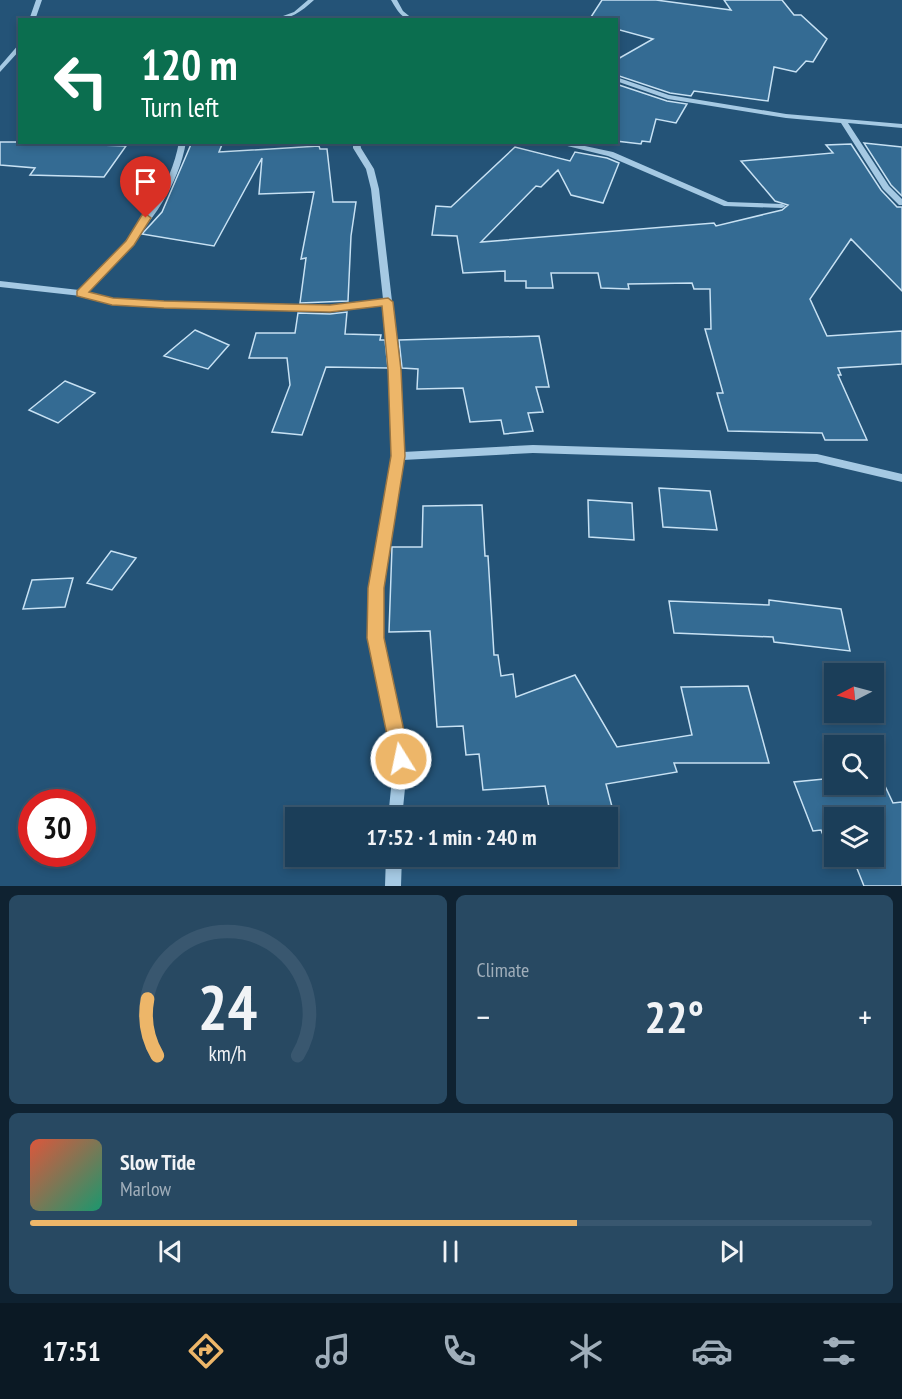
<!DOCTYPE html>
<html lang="en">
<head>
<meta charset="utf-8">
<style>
	:root { --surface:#1b3e59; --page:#284962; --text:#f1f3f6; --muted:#a0aeba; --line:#39576f; --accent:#edb669 }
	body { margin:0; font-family:"PT Sans Narrow",sans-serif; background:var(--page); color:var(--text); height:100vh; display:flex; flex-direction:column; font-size:22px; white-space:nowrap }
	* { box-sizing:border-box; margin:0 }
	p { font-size:20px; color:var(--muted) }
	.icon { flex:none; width:33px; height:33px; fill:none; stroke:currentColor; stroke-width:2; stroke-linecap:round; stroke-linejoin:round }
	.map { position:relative; height:886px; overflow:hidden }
	.drawer { display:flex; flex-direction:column; gap:9px; padding:9px; background:#0f2231; flex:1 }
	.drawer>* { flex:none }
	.banner { position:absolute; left:18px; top:18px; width:600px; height:126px; border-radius:0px; box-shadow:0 3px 9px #0003,0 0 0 2px var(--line); background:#0b6e4f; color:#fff; overflow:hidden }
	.needle { width:39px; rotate:264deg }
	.tools { position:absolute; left:824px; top:663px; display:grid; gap:12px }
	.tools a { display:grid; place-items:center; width:60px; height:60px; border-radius:0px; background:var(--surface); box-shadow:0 3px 9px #0003,0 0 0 2px var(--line); font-size:30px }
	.speed { position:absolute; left:18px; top:789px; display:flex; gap:12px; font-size:30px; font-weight:700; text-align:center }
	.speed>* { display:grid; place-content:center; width:78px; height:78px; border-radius:50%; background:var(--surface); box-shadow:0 3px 9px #0003,0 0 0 2px var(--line); line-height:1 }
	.speed .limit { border:9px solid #d22; background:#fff; color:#111 }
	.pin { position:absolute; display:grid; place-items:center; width:51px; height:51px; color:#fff; margin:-62px -26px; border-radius:50% 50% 50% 0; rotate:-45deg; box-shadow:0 0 6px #0007 }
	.pin .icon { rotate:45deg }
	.me { position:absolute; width:66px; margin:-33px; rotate:350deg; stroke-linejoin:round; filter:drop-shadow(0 0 4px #0008) }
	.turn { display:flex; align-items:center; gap:21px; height:126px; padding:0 24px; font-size:27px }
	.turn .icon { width:78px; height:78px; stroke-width:2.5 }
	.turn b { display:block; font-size:42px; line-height:51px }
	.big { font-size:45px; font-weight:700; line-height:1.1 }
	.drawer .widget { flex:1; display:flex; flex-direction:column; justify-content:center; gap:9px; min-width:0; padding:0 21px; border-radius:9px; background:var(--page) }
	.drawer .dial { align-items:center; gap:0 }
	.dial svg { height:156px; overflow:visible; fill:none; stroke:var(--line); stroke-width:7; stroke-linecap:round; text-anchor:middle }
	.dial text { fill:var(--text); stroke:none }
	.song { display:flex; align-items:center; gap:18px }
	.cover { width:72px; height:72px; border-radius:9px; background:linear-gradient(135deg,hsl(10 70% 55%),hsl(160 70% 35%)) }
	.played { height:6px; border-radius:3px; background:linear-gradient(90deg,var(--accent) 65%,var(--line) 65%) }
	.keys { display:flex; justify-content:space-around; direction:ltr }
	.heat { display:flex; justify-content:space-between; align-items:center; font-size:33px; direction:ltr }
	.drawer .tiles { flex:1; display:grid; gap:9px; grid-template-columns:1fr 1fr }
	.widget:last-child { grid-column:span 2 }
	.trip { position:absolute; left:285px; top:807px; width:333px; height:60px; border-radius:0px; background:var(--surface); box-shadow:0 3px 9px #0003,0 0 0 2px var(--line); font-weight:700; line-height:60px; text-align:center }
	.dock { display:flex; height:96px; justify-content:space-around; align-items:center; background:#0b1924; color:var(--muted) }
	.dock .icon { width:42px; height:42px }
	.dock .on { color:var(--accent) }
	.dock b { font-size:27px; color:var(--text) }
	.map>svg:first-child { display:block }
</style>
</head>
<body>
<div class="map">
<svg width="902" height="886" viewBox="0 0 902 886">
	<rect width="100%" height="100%" fill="#245377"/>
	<path fill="#346b93" stroke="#c7e1f3" stroke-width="1.5" d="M 602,0 L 656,0 L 731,10 L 724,0 L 782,0 L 794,15 L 801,15 L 827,39 L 813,62 L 806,61 L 796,72 L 774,67 L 768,101 L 694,91 L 691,96 L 670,93 L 616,75 L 616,60 L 653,39 L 616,29 L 616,20 L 589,20 Z
		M 616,84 L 667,101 L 687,104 L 676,123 L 656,119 L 650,142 L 642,141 L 641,144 L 616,141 Z
		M 0,142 L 20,142 L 126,146 L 104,177 L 30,175 L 35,168 L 0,165 Z
		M 192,142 L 223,142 L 219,152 L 319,146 L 320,149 L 327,149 L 333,202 L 356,202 L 351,236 L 348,301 L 300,303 L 306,258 L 301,259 L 314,192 L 259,194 L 262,158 L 214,246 L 142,234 L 162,212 Z
		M 864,143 L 902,147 L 902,196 L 891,185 Z
		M 851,144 L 881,190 L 897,207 L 902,207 L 902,291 L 851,239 L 810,299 L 827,336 L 902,331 L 902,364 L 838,368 L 841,375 L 838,375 L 867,440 L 825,440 L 822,433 L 728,431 L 717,393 L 723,393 L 705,329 L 711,329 L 710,289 L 694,289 L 692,283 L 628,284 L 629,289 L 601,288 L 598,273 L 551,273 L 553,288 L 526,288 L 526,281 L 505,281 L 505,271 L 463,273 L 457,236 L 432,235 L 436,206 L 451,207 L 515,147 L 570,161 L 575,152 L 607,158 L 619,163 L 603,203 L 571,195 L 558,170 L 541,187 L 536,186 L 481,242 L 714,223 L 716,226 L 782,210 L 788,205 L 775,201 L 741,161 L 833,153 L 826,145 Z
		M 347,312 L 345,334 L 381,335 L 380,340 L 385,340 L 388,368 L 326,367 L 302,435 L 272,432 L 290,385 L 287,358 L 249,358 L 256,333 L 295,333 L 298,313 L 330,314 Z
		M 195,330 L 229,345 L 208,369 L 164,356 Z
		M 539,336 L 549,387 L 536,387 L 543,412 L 528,413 L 533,431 L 504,434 L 501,420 L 470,422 L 463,388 L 417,389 L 418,369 L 402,368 L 399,340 Z
		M 65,381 L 95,393 L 58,423 L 29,410 Z
		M 659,488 L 710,491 L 717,530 L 663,527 Z
		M 588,500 L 632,503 L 634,540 L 589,537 Z
		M 482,505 L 485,556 L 488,556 L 494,655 L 498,655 L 501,676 L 513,674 L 516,697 L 575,675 L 617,747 L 692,735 L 681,687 L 748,686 L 769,763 L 674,763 L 677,772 L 606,784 L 615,818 L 551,818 L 545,786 L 483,790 L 479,754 L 466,755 L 463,726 L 437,727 L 430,631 L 389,632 L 392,547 L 422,547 L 423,506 Z
		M 111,551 L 136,558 L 112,590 L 87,583 Z
		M 73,578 L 65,607 L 23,609 L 32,580 Z
		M 769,600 L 841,609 L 850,651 L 774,642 L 773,637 L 674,633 L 669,601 L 769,605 Z
		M 834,778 L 834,784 L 868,784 L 869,787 L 885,786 L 893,803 L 902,802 L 902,886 L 864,886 L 852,856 L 873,856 L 873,818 L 834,818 L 834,856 L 850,856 L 832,858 L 821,830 L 813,831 L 794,782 Z"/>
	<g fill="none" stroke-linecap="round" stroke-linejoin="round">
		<path fill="#a5c9e3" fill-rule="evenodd" d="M 36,0 L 42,0 L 35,20 L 29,20 Z
			M 308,0 L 314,0 C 301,12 290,20 272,20 L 294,12 Z
			M 391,0 L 397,0 L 403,11 L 414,20 C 402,20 397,10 391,0 Z
			M 20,43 L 20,50 L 0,72 L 0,66 Z
			M 616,77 L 669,95 L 786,114 L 902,124 L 902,128 L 848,123 L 889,186 L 902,199 L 902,205 L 899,205 L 883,189 L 841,123 L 786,118 L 668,99 L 616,81 Z
			M 179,142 L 186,142 C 176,202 127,250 87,292 L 113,298 L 164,302 L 330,306 L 383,299 L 371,189 L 366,169 L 353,148 L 353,142 L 360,142 L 361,148 L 374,169 L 379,189 L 400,370 L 403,452 L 533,445 L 817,454 L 902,474 L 902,482 L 817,462 L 533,453 L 403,460 L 382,588 L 382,637 L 408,759 L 402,818 L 388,818 L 394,759 L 370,637 L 370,588 L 393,456 L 390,370 L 383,304 L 330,312 L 164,308 L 113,304 L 81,296 L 0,287 L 0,281 L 79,290 C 120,248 168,203 179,142 Z
			M 551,142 L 566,142 L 613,152 L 728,202 L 782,204 L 786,206 L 782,208 L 724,206 L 608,156 Z
			M 386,856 L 402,856 L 401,886 L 385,886 Z"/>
	</g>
	<path fill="#edb669" stroke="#9a7644" stroke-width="1.5" d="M 146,214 L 151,218 L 134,245 L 89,292 L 113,298 L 164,301 L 330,305 L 388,298 L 393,302 L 401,370 L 405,456 L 384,588 L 384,638 L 410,759 L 407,765 L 401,767 L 394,765 L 392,759 L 367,638 L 368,588 L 391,456 L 388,370 L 382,306 L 330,312 L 164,308 L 112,305 L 77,296 L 77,291 L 126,241 L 142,215 Z"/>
</svg>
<div class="tools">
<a><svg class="needle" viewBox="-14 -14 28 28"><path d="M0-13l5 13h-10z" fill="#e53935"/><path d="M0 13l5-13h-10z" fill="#a0aeba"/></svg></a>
<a><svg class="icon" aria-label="search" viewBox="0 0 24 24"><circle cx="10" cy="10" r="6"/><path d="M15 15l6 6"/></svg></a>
<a><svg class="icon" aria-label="layers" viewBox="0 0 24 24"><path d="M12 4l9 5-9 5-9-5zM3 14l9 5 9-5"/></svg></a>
</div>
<div class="speed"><div class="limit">30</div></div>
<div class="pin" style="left:146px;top:218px;background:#d93025"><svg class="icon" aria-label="arrive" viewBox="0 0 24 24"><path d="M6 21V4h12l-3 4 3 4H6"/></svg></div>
<svg class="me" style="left:401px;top:759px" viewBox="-20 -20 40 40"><circle r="17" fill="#edb669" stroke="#fff" stroke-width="3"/><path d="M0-11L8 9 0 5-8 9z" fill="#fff"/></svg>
<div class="trip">17:52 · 1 min · 240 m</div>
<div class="banner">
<div class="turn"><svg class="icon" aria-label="left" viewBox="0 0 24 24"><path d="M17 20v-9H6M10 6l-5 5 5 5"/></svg><div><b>120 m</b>Turn left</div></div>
</div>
</div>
<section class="drawer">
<div class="tiles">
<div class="widget dial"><svg viewBox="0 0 100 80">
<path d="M14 69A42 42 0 1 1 86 69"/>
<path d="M14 69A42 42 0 0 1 9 40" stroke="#edb669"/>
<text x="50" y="56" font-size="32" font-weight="700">24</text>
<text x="50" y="72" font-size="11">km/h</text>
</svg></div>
<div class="widget"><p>Climate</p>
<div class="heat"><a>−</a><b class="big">22°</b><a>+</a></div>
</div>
<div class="widget">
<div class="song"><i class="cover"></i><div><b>Slow Tide</b><p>Marlow</p></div></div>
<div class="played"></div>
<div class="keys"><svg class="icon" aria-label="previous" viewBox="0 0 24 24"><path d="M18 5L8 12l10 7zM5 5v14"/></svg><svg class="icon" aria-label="pause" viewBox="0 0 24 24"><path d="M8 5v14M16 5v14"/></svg><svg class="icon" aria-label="next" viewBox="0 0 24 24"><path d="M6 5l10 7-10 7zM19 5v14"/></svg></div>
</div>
</div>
</section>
<nav class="dock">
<b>17:51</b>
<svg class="icon on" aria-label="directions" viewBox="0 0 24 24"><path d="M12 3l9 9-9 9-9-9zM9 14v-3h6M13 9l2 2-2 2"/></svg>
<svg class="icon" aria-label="music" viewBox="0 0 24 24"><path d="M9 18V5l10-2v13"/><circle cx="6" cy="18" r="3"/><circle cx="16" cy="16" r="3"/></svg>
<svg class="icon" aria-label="phone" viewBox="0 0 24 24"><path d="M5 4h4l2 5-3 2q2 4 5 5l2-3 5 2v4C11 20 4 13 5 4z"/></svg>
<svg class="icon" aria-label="climate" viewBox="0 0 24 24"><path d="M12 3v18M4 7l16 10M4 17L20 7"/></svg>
<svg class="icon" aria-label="car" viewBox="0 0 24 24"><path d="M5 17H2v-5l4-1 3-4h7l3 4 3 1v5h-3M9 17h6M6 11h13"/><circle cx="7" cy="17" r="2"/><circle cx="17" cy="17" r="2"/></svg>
<svg class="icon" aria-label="filters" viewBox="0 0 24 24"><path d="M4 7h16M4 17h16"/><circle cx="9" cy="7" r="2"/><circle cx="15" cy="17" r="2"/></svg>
</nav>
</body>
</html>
